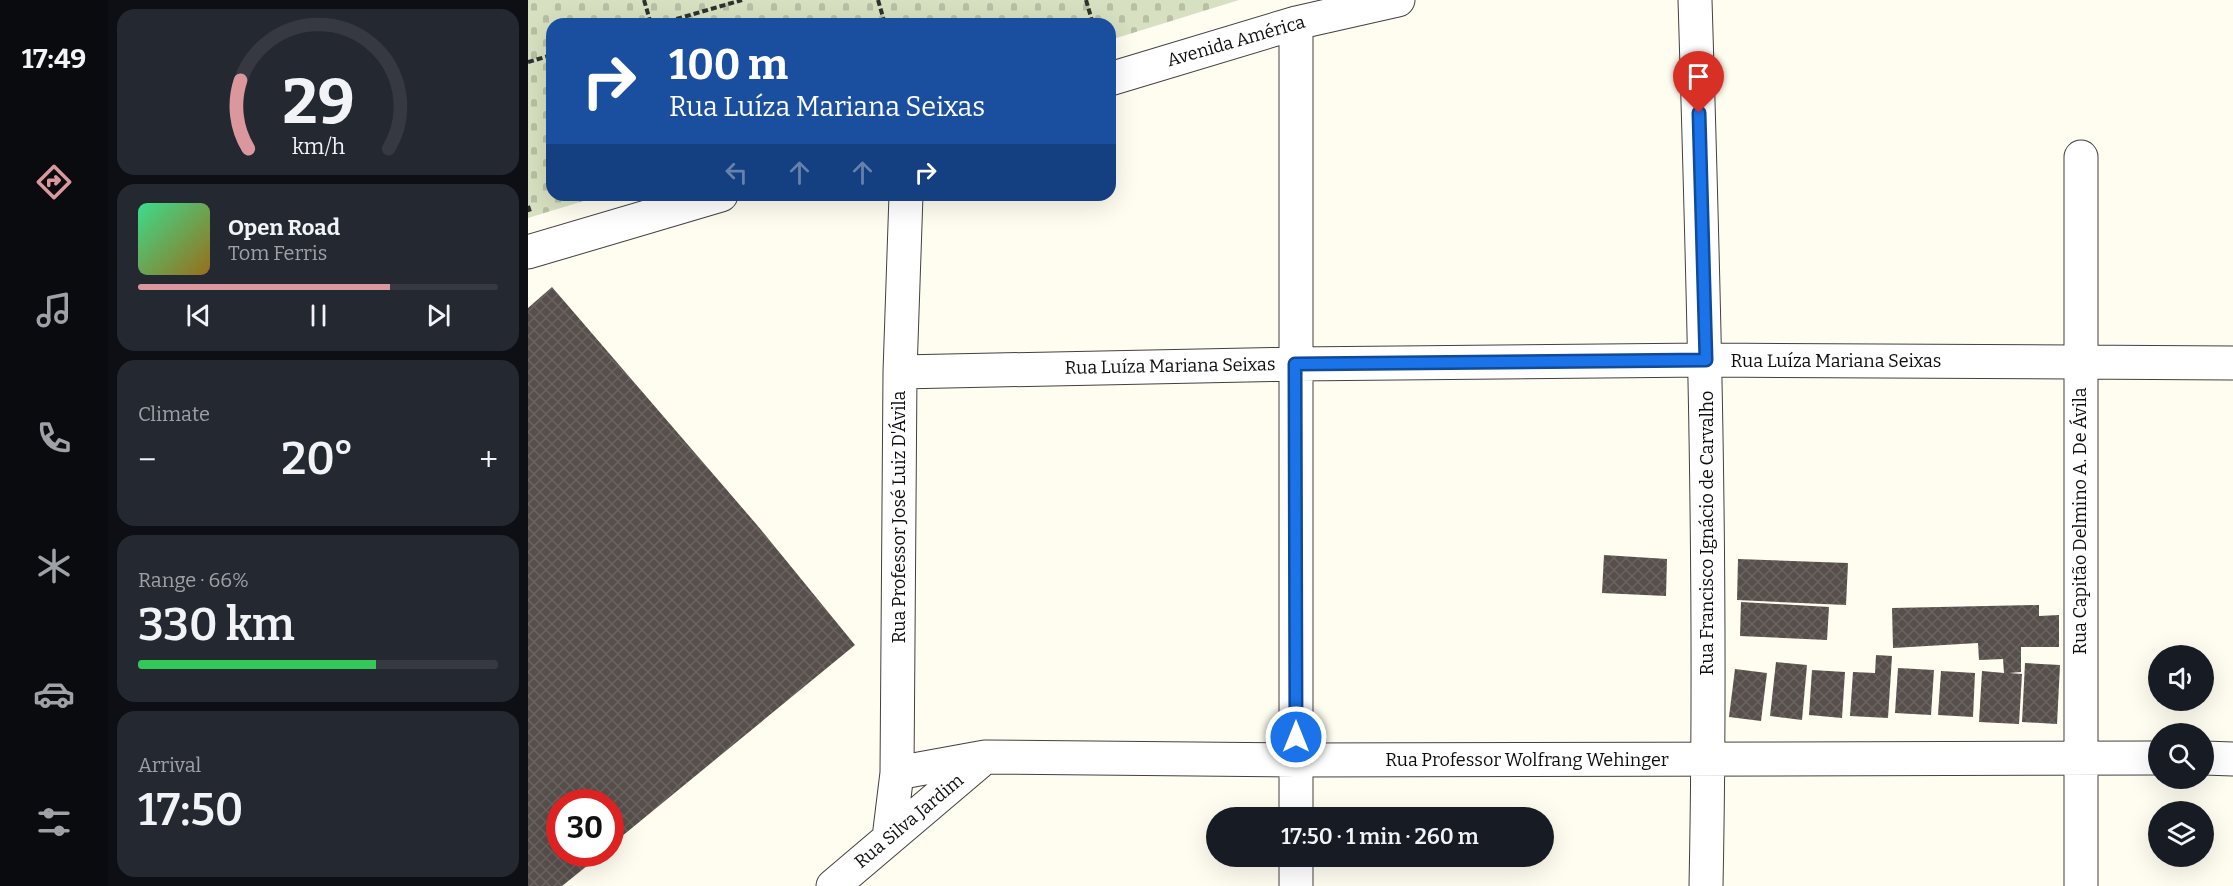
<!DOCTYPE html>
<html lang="en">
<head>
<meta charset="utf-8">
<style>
	:root { --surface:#171b24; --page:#242831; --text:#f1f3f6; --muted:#9ea1a6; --line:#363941; --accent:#da989e }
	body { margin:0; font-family:Bitter,serif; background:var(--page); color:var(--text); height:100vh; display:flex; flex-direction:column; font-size:22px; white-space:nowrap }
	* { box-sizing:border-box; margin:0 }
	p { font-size:20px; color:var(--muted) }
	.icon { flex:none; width:33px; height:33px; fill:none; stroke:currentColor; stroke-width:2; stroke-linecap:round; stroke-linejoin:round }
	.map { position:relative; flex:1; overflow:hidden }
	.panel { display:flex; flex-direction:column; gap:9px; padding:9px; background:#0d0f14; width:420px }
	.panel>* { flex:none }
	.banner { position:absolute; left:18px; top:18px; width:570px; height:183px; border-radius:18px; box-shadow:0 6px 24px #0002; background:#1a4fa0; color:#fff; overflow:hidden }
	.buttons { position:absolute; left:1620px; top:645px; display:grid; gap:12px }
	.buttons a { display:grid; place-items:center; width:66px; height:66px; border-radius:50%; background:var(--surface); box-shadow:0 6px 24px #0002; font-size:30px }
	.speed { position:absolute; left:18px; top:789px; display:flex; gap:12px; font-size:30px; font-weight:700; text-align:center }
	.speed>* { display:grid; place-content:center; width:78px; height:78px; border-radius:50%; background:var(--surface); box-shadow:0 6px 24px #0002; line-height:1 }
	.speed .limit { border:9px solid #d22; background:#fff; color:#111 }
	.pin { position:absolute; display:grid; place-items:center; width:51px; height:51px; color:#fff; margin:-62px -26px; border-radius:50% 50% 50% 0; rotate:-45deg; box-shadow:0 0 6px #0007 }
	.pin .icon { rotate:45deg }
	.me { position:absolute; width:66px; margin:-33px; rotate:0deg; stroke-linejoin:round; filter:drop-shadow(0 0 4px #0008) }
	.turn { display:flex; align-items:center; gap:21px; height:126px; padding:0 24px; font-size:27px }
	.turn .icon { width:78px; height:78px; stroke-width:2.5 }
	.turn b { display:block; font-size:42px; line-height:51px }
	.lanes { display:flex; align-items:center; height:57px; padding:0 24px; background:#0003; justify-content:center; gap:30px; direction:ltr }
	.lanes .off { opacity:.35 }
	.big { font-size:45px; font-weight:600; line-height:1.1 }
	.panel .widget { flex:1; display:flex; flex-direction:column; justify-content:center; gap:9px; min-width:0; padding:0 21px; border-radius:18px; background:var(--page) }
	.panel .dial { align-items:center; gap:0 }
	.dial svg { height:156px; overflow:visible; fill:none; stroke:var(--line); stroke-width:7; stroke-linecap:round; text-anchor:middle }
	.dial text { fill:var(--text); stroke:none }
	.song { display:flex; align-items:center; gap:18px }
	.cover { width:72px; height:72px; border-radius:9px; background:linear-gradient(135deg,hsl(150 70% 55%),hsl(40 70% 35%)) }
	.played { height:6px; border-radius:3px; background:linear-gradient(90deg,var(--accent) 70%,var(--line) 70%) }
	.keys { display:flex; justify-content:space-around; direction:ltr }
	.heat { display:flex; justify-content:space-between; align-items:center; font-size:33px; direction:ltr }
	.charge { height:9px; border-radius:4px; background:linear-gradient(90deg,#34c759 66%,var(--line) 0) }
	.trip { position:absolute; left:678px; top:807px; width:348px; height:60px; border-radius:30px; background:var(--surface); box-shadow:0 6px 24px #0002; font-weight:600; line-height:60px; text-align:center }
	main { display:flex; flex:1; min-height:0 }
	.dock { display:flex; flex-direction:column; width:108px; justify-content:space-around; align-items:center; background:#090b0e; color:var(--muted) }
	.dock .icon { width:42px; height:42px }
	.dock .current { color:var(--accent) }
	.dock b { font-size:27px; color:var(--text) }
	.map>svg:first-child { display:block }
</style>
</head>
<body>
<main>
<nav class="dock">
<b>17:49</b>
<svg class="icon current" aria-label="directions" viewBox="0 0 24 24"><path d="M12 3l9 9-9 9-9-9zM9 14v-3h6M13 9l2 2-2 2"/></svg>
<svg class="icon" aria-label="music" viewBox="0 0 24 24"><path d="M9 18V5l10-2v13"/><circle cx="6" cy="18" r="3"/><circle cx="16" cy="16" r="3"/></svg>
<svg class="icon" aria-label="phone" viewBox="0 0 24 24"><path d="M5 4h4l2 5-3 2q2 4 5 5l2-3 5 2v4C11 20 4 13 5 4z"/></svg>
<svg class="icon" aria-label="climate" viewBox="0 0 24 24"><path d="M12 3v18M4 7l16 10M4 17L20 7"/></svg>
<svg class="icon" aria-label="car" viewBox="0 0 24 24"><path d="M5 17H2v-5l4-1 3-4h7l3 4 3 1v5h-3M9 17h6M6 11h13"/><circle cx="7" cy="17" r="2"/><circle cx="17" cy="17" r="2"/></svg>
<svg class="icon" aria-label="filters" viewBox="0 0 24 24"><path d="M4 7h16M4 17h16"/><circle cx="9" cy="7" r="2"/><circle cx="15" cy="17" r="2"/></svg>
</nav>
<section class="panel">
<div class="widget dial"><svg viewBox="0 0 100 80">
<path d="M14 69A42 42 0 1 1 86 69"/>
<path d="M14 69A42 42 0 0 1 10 34" stroke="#da989e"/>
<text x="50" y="56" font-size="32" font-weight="700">29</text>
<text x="50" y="72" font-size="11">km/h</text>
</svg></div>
<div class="widget">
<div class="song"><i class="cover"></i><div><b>Open Road</b><p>Tom Ferris</p></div></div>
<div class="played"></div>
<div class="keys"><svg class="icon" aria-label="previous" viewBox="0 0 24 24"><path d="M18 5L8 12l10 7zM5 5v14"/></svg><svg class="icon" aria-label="pause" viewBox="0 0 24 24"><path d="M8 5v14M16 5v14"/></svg><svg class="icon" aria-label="next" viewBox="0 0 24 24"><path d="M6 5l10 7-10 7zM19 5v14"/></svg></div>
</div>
<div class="widget"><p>Climate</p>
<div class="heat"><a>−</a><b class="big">20°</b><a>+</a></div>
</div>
<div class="widget"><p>Range · 66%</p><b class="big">330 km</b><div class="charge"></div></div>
<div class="widget"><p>Arrival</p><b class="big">17:50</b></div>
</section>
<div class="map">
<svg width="1705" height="886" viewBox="0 0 1705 886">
	<defs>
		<pattern id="cemetery-stones" width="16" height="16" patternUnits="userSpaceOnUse" patternTransform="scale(1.5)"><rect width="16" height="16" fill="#d7e1c1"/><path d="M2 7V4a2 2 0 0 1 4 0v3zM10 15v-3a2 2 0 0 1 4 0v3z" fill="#b7c0a5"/></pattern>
		<pattern id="building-cross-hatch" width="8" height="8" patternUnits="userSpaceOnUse" patternTransform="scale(1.5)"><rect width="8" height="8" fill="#574f4b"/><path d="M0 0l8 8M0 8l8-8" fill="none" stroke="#6a6461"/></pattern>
	</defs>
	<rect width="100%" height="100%" fill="#fffcf0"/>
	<path fill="url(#cemetery-stones)" d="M 0,0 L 711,0 L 582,40 L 582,24 L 24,24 L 24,195 L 75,195 L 0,218 Z"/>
	<path fill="url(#building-cross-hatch)" d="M 24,287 L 229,525 L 327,645 L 82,846 L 82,802 L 32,802 L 32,854 L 74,854 L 34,886 L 0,886 L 0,308 Z
		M 1076,555 L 1139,559 L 1138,596 L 1074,593 Z
		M 1210,559 L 1320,563 L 1318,605 L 1209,600 Z
		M 1213,602 L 1301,607 L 1299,640 L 1212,636 Z
		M 1511,605 L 1511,616 L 1531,615 L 1531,647 L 1493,647 L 1493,672 L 1481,673 L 1494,674 L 1491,724 L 1451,722 L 1454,671 L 1476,673 L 1475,659 L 1451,660 L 1450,643 L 1365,648 L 1364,608 Z
		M 1348,655 L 1364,656 L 1360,718 L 1322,716 L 1325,672 L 1347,673 Z
		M 1248,662 L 1279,665 L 1274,720 L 1242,716 Z
		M 1497,663 L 1532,665 L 1529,724 L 1494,722 Z
		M 1370,668 L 1406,670 L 1403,715 L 1367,713 Z
		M 1207,669 L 1239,673 L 1233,721 L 1201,717 Z
		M 1284,670 L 1317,672 L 1314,718 L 1281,715 Z
		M 1413,671 L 1447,673 L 1445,717 L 1410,715 Z"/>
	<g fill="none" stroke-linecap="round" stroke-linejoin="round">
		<g stroke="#414141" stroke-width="35">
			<path id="minor" d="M 1167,0 C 1176,295 1184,591 1178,886
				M 582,79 L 768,23 L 870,0
				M 0,252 L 193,195
				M 372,372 L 767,364 L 1178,360 L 1705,363
				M 1676,758 L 1705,759
				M 369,773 L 457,757 L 768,760 L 1630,758
				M 768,818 L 768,23
				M 361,838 L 369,773 L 372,372 L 378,195
				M 768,856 L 768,886
				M 305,886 L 456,758
				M 1553,886 L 1553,157"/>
		</g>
		<path stroke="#303030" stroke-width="4" stroke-dasharray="6 3" stroke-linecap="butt" d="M 116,0 L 123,24
			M 350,0 L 357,24
			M 558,0 L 565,24
			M 131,24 L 214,0
			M 0,62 L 24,55
			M 0,206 L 2,212"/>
		<use href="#minor" stroke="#fff" stroke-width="33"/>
	</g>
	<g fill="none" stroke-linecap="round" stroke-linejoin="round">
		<g stroke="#114b97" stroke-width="15">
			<path id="route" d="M 768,737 L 767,364 L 1178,360 L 1171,113"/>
		</g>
		<use href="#route" stroke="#1a73e8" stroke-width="10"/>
	</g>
	<g text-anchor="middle" stroke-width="6" stroke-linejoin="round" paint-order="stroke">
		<g font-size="18" fill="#0e0e0e" stroke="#fff">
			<text transform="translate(708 41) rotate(-16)" y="6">Avenida América</text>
			<text x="1308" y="367">Rua Luíza Mariana Seixas</text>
			<text transform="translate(642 366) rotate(-1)" y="6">Rua Luíza Mariana Seixas</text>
			<text transform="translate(371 517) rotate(-90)" y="6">Rua Professor José Luiz D'Ávila</text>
			<text transform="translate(1552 521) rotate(-90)" y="6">Rua Capitão Delmino A. De Ávila</text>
			<text transform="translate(1179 533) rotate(-90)" y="6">Rua Francisco Ignácio de Carvalho</text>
			<text x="999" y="766">Rua Professor Wolfrang Wehinger</text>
			<text transform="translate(381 821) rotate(-40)" y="6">Rua Silva Jardim</text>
		</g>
	</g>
</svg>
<div class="buttons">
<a><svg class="icon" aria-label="sound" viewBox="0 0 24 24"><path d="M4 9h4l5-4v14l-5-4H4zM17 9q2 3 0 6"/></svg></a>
<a><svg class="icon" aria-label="search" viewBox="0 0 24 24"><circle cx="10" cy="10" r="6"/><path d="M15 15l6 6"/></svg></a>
<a><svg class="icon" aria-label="layers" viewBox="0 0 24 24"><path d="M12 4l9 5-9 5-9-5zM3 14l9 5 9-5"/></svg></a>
</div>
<div class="speed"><div class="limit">30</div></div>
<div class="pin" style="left:1171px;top:113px;background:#d93025"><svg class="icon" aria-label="arrive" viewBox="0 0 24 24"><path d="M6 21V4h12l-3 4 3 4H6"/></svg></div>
<svg class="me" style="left:768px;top:737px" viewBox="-20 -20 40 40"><circle r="17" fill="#1a73e8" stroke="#fff" stroke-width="3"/><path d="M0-11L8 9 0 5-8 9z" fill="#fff"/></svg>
<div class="trip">17:50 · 1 min · 260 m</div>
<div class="banner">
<div class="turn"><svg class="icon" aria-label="right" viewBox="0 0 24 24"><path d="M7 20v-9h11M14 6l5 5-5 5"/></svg><div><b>100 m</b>Rua Luíza Mariana Seixas</div></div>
<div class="lanes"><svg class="icon off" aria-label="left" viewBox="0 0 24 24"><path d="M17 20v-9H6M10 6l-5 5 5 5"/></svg><svg class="icon off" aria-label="ahead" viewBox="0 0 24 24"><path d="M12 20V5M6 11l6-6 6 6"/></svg><svg class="icon off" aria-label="ahead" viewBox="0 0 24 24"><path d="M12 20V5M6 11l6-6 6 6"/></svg><svg class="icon" aria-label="right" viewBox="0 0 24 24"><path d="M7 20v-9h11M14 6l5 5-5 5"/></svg></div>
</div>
</div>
</main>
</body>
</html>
